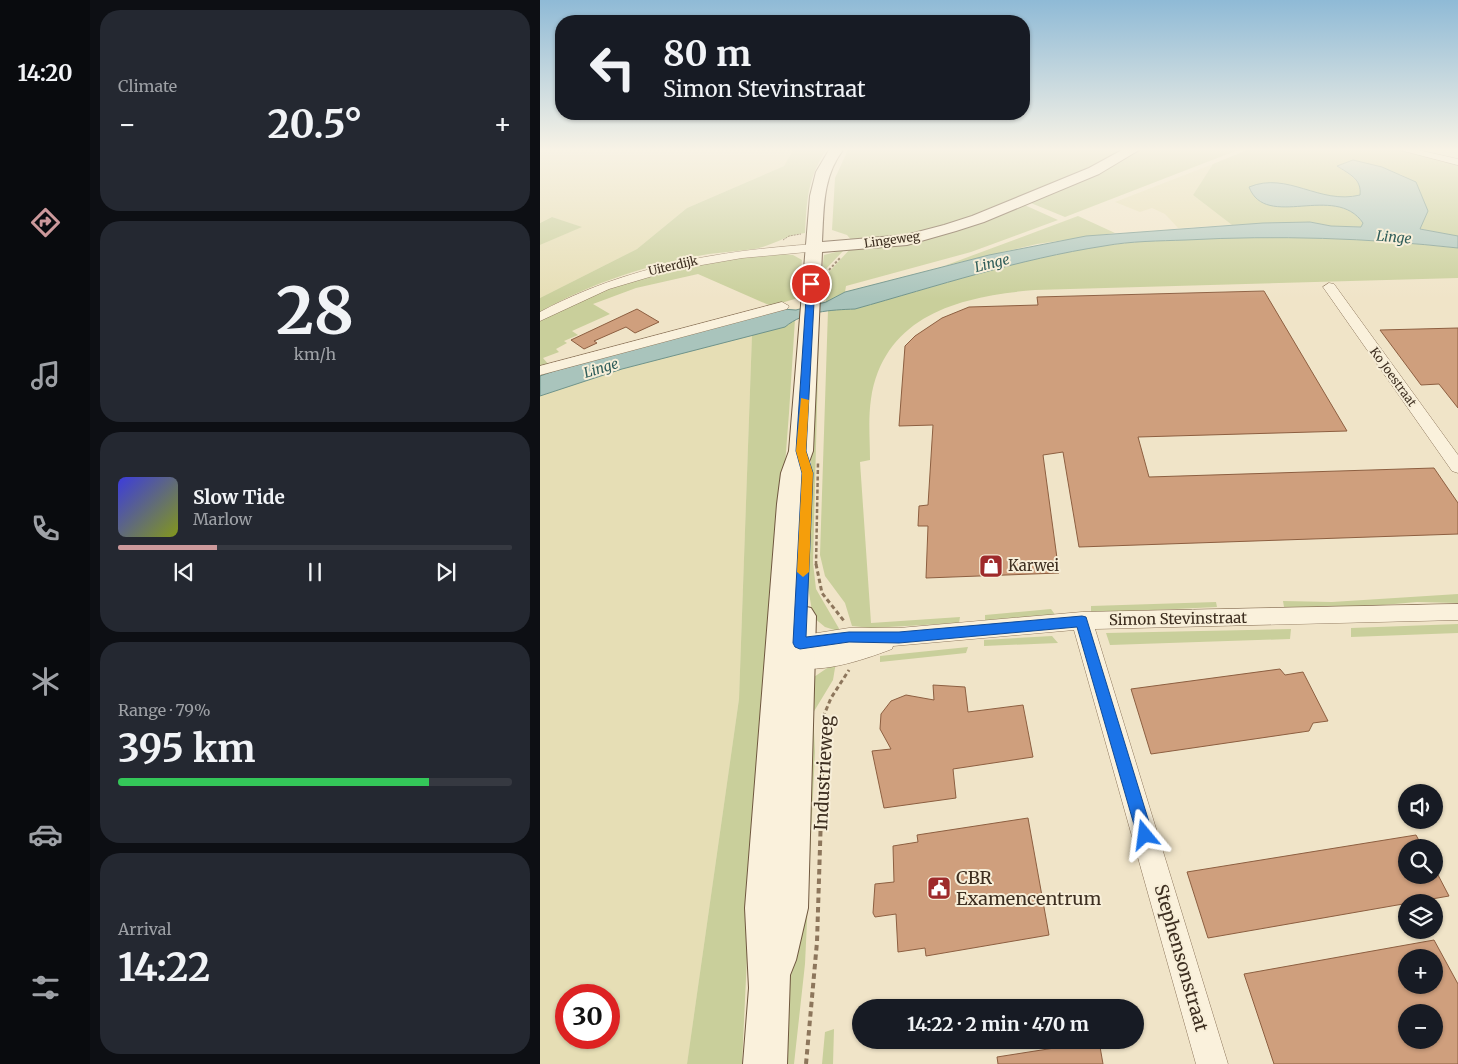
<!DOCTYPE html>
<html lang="en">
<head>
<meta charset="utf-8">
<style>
	:root { --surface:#171b24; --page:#242831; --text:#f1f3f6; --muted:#9ea1a6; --line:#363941; --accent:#cc999b }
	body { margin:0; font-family:Merriweather,serif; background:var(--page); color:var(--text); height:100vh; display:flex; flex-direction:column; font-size:19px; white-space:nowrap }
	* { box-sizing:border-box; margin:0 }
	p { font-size:16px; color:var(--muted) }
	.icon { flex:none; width:28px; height:28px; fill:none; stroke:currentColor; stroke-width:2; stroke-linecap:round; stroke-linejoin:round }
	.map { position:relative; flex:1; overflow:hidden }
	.panel { display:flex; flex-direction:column; gap:10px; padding:10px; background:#0d0f14; width:450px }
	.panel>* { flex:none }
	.banner { position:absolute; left:15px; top:15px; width:475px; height:105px; border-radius:20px; box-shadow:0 1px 4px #0004; background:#171b24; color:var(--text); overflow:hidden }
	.controls { position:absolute; left:858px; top:784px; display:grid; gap:10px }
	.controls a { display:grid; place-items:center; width:45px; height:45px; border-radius:50%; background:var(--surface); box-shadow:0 1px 4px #0004; font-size:25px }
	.speed { position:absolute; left:15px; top:984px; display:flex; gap:10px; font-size:25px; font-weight:700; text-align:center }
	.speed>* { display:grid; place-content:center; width:65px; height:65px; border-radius:50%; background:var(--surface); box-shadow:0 1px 4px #0004; line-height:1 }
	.speed .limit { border:8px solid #d22; background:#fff; color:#111 }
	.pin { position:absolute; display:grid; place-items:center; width:42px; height:42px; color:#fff; margin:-21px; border:2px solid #fff; border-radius:50%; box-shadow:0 1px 5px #0007 }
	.me { position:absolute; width:55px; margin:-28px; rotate:344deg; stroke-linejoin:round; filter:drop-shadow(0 0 4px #0008) }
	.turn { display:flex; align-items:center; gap:18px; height:105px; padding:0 25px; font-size:22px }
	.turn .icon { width:65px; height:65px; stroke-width:2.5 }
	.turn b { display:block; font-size:35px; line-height:42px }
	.big { font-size:38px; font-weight:700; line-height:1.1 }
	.panel .widget { flex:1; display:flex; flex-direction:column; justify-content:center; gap:8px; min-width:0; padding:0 18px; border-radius:20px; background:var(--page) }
	.panel .dial { align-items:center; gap:0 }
	.dial b { font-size:65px; line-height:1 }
	.song { display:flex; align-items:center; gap:15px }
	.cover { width:60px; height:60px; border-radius:8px; background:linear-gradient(135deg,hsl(240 70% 55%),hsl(70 70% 35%)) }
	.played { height:5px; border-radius:2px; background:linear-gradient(90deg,var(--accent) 25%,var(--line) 25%) }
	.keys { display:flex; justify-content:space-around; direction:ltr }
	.heat { display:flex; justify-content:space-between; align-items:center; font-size:28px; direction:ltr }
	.charge { height:8px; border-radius:4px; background:linear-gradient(90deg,#34c759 79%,var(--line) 0) }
	.trip { position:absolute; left:312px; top:999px; width:292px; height:50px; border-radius:25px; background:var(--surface); box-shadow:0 1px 4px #0004; font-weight:700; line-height:50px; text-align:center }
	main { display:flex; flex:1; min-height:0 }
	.dock { display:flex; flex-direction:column; width:90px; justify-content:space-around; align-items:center; background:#090b0e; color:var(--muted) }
	.dock .icon { width:35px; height:35px }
	.dock .active { color:var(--accent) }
	.dock b { font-size:22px; color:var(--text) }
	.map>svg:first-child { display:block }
</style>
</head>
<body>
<main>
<nav class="dock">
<b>14:20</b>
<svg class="icon active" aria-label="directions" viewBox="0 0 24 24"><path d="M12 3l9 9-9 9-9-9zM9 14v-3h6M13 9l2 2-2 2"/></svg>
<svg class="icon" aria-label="music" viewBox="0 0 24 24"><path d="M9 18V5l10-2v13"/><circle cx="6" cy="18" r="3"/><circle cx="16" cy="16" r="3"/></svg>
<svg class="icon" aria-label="phone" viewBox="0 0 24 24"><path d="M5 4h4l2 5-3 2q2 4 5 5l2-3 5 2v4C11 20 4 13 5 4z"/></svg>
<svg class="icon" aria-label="climate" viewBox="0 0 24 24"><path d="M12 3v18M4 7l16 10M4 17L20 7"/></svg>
<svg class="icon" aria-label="car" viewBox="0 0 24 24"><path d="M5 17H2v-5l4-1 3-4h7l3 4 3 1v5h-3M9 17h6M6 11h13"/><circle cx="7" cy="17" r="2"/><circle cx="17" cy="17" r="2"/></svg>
<svg class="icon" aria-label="filters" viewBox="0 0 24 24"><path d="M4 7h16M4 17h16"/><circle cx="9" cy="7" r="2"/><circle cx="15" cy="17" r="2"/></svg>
</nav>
<section class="panel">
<div class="widget"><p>Climate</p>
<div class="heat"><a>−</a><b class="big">20.5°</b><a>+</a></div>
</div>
<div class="widget dial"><b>28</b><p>km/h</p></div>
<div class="widget">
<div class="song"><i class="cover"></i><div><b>Slow Tide</b><p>Marlow</p></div></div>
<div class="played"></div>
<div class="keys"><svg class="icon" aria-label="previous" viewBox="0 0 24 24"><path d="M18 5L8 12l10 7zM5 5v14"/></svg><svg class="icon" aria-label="pause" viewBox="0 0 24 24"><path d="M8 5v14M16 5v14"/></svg><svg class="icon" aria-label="next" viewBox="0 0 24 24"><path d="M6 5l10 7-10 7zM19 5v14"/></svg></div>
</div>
<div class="widget"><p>Range · 79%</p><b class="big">395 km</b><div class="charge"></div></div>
<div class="widget"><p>Arrival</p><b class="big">14:22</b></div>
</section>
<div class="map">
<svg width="918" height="1064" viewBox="0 0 918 1064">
	<rect width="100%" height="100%" fill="#f0e4c8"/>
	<path fill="#e6deb5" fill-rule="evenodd" d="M 0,150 L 253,150 L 244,166 L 147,208 L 97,249 L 0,298 L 0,245 L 41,227 L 12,217 L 0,223 Z
		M 673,164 L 653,195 L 692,225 L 638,228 L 625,214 L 612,208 L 600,212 L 575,202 Z
		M 212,334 L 199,699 L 147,1064 L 0,1064 L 0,396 L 82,369 ZM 26,995 L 69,995 L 69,1038 L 26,1038 Z"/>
	<path fill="#c9cf9b" d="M 253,150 L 286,150 C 267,180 267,200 265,233 C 246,235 234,245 215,249 C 200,251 184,252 169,254 C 110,264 53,282 0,312 L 0,298 L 97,249 L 147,208 L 244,166 Z
		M 308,150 L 583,150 L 558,165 L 437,216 L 378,236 L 313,242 L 307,235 L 292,230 L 295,178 Z
		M 594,150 L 698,150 L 525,217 L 486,201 Z
		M 707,150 L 858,150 L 918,164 L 918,236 L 880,229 L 862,175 L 813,160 L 797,166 C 809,175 821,179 821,195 C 801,200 780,196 762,188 L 741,207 C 767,204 806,198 823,223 L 821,227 L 791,226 L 770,222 L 692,225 L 653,195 L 673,164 Z
		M 480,203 L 518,220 L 431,252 L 306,286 L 305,292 L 286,302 L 288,273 L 311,248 L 325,248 Z
		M 538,216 L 575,233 L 497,244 L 404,266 Z
		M 12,217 L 42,227 L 0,245 L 0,223 Z
		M 764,237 L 847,241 L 918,248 L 918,278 L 495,290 C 422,296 344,314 331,399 C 328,419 330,440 330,460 L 320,462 L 331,623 L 420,617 L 419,623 L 331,628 L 312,626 L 305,603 L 285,576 L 280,555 L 288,310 L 315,309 C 397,286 479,259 564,246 C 626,236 701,237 764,237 Z
		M 304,250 L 284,271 L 278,302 L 284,255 Z
		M 242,254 L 253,255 L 262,260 L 258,298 L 231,306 L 158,274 L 96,288 L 53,304 L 70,314 L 32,331 L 38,335 L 24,341 L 27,343 L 16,349 L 19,352 L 3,358 L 9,365 L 0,368 L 0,319 L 35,300 L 147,263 Z
		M 255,319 L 249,413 L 207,957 L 202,1064 L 147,1064 L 199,699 L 212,334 L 245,327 Z
		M 275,329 L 279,329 L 273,563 L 276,589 L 301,632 L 285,627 L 273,617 L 267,581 Z
		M 918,594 L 918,603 L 877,602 L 798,609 L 744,607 L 743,601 L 792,602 Z
		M 676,602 L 677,607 L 551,613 L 551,606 Z
		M 511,609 L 516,616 L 445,621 L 445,615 Z
		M 918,624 L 918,633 L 811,637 L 811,628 Z
		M 751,629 L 750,639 L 570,645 L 566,633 Z
		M 512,636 L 518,643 L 444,646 L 444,640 Z
		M 428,647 L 426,653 L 340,662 L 340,656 Z
		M 296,662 L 293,680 L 273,713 L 275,752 L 265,964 L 254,1064 L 242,1064 L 274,677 Z
		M 294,1029 L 293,1064 L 282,1064 L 285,1032 Z"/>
	<path fill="#a9c4bc" stroke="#6f938a" d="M 813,160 L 842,167 L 876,182 L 888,211 L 880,229 L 918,236 L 918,248 C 828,238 737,235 646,240 C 619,241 591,241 564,246 C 479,259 397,286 315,309 C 291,310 264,311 245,327 L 82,369 L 0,396 L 0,376 L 14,371 L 242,309 L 256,310 L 286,302 L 305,292 L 449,255 L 546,236 L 723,223 L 770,222 L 791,226 L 821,227 L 823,223 C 795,182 726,231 709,187 C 748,171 779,205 820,195 C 822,179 809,174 797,166 Z"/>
	<path fill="#cf9f7d" stroke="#8d5f41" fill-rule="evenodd" d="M 724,291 L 807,431 L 598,437 L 609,477 L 894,468 L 918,503 L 918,534 L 539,547 L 523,452 L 503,455 L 519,573 L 386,578 L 388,526 L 378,526 L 379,506 L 388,505 L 393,425 L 359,426 L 365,346 L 375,336 L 402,318 L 429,307 L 498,305 L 497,297 Z
		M 97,309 L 119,322 L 95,333 L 86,327 L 54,341 L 57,343 L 44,349 L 31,340 Z
		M 918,328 L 918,408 L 899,384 L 881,385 L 840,330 Z
		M 740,669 L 745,675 L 763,672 L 788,721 L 773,723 L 769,731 L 611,754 L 591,689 Z
		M 393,685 L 425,687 L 428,712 L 483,705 L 493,757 L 413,769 L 416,798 L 344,808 L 332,751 L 351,749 L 340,729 L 341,714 L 351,701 L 366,695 L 394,700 Z
		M 488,818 L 509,935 L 386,956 L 385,948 L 358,952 L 356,914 L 335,917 L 333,913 L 335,884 L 354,882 L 353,846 L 378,842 L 377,835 Z
		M 876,835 L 883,848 L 866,848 L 866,875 L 898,875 L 909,896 L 668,938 L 647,872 Z
		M 894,940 L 918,984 L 918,1064 L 734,1064 L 704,974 ZM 866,958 L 894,958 L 894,985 L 866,985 ZM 866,1012 L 894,1012 L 894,1040 L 866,1040 Z
		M 559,1041 L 563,1064 L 458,1064 L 457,1057 Z"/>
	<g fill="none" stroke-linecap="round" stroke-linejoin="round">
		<g stroke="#8d765c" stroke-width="1">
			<path id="street" d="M 860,150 L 878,150 L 918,159 L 918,165 Z
				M 274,244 L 278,245 L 278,251 L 202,258 L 133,270 L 69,289 L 0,321 L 0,312 C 86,266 178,251 274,244 Z
				M 789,283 L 794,284 L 918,455 L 918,473 L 912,471 L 783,287 Z
				M 242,302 L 249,306 L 247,309 L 0,375 L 0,366 Z
				M 918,604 L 918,620 L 555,629 L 688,1064 L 656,1064 L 534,630 L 353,646 L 352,649 C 320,661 277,676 243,665 L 240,658 L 244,642 L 252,637 L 309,628 L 359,628 L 542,612 Z"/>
		</g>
		<g stroke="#6f573f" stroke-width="2">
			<path id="secondary" d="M 289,150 L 303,150 C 282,178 284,209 282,242 L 366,235 L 404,225 L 432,216 L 549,168 L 582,150 L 599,150 L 559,174 L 444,222 L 416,231 L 367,245 L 282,252 L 273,451 L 265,473 L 258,605 L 271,608 L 276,616 L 268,908 L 256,960 L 250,975 L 247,1064 L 203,1064 L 209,988 L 205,908 L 237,504 L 241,473 L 249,451 L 270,196 L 276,172 Z"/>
		</g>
		<path stroke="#8d765c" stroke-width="1" stroke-dasharray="2 1" stroke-linecap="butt" d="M 243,240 L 249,236 L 261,234"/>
		<path stroke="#8d765c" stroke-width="2" stroke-dasharray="2.5 2" stroke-linecap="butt" d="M 289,270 L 300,258"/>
		<path stroke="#8d765c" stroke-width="2.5" stroke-dasharray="4 2.5" stroke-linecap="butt" d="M 276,565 L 278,462"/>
		<path stroke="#8d765c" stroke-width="3" stroke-dasharray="4.5 3" stroke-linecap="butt" d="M 276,564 L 282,593 L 304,621
			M 282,785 L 284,715 L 291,698 L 309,670"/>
		<path stroke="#8d765c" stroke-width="4" stroke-dasharray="5.5 4" stroke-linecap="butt" d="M 266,1064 L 277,942 L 282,784"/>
		<use href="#street" fill="#faf1dc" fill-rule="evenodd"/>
		<use href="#secondary" fill="#faf1dc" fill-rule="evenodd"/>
	</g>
	<linearGradient id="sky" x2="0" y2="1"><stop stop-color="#8fbad6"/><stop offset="0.5" stop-color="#f8f3e6"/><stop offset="1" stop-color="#f8f3e6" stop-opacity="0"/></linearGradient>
	<rect width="918" height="299" fill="url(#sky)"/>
	<path fill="#1a73e8" stroke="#114b97" d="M 271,282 L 275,284 L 266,451 L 273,473 L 266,637 L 309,632 L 359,632 L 542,616 L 546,617 L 613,835 L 610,840 L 605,843 L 599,840 L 597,835 L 537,627 L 359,643 L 309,642 L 260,649 L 255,647 L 253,643 L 262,473 L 256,451 L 267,284 Z"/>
	<path fill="#f59e0b" d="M 261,398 L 269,400 L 266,451 L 273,473 L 269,572 L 263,577 L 257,572 L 262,473 L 256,451 Z"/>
	<defs>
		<g id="shop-square" transform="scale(1.25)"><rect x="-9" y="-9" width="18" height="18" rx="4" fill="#9e2a2b" stroke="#f7eed8"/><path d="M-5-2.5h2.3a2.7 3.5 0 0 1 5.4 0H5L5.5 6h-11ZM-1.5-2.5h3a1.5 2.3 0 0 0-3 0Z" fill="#fff"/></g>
		<g id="civic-square" transform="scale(1.25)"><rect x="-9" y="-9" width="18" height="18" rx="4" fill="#9e2a2b" stroke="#f7eed8"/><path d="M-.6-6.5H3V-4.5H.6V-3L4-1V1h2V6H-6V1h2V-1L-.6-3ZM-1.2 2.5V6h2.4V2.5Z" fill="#fff"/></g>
	</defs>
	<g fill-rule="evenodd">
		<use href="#shop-square" x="451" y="566"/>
		<use href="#civic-square" x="399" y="888"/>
	</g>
	<g text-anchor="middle" stroke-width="4" stroke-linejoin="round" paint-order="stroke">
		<g font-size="12" fill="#3d2e20" stroke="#f7eed8">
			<text transform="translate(352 240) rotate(-8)" y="4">Lingeweg</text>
			<text transform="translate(133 266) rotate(-13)" y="4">Uiterdijk</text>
			<text transform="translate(853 377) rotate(54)" y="4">Ko Joestraat</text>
		</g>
		<g font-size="14" font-style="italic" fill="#2f5d5a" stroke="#f7eed8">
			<text transform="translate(854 237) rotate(5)" y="5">Linge</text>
			<text transform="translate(452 263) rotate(-14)" y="5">Linge</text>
			<text transform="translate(61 368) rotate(-17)" y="5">Linge</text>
		</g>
		<g font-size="15" fill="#3d2e20" stroke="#f7eed8" text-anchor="start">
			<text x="468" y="571">Karwei</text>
		</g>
		<g font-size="15" fill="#3d2e20" stroke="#f7eed8">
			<text transform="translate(638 619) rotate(-1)" y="5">Simon Stevinstraat</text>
		</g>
		<g font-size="18" fill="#3d2e20" stroke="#f7eed8">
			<text transform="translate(284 773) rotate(-87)" y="6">Industrieweg</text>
			<text transform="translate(641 958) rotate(74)" y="6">Stephensonstraat</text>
		</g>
		<g font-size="18" fill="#3d2e20" stroke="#f7eed8" text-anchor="start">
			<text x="416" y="884">CBR<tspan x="416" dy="21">Examencentrum</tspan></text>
		</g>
	</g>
</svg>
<div class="controls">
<a><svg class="icon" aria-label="sound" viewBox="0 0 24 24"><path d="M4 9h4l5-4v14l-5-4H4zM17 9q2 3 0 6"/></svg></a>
<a><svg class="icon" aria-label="search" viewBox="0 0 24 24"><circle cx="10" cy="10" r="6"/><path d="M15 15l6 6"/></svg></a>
<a><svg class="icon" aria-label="layers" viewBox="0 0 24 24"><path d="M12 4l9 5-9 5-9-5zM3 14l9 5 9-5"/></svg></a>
<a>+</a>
<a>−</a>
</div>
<div class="speed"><div class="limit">30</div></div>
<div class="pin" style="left:271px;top:284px;background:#d93025"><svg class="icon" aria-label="arrive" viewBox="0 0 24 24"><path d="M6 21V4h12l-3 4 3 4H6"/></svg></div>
<svg class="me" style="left:605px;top:835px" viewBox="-20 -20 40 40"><path d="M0-17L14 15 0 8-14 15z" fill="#1a73e8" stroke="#fff" stroke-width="4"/></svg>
<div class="trip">14:22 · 2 min · 470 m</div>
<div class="banner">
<div class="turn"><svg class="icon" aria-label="left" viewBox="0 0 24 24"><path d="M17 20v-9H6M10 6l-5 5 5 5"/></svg><div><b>80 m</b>Simon Stevinstraat</div></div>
</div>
</div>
</main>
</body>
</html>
